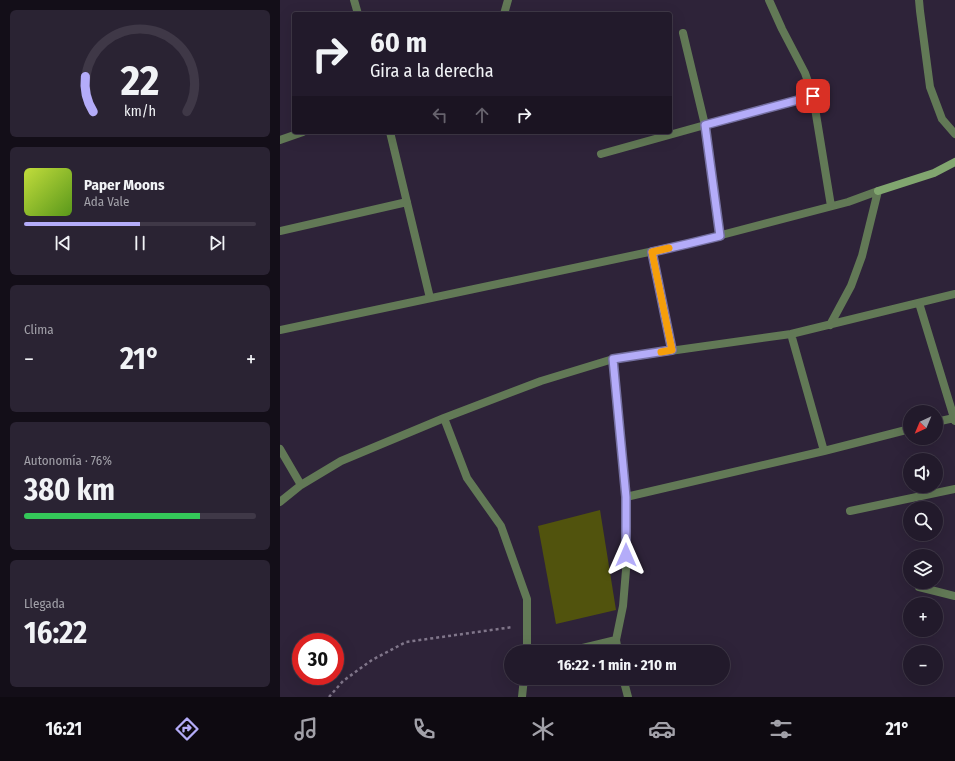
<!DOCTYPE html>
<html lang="es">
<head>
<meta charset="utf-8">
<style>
	:root { --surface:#221a2b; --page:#2a2333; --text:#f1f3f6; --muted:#a2a1a9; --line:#3f3847; --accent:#b4acf9 }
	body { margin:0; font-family:"Fira Sans Condensed",sans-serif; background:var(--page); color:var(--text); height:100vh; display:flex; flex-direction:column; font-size:15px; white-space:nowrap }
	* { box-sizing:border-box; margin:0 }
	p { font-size:13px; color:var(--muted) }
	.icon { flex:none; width:22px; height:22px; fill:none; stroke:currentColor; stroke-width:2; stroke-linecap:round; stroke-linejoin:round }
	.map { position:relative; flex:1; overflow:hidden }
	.side { display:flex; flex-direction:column; gap:10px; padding:10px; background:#130e18; width:280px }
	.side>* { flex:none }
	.hud { position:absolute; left:12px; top:12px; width:380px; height:122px; border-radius:4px; box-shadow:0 4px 16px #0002,0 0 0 1px var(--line); background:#221a2b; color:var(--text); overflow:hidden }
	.needle { width:26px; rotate:224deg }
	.fabs { position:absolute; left:623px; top:405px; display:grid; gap:8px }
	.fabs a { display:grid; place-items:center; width:40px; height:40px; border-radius:50%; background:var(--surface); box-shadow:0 4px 16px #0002,0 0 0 1px var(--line); font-size:20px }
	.speed { position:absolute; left:12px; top:633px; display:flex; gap:8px; font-size:20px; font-weight:700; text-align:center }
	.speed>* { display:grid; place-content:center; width:52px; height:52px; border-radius:50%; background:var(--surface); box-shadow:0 4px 16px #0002,0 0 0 1px var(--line); line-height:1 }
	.speed .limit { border:6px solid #d22; background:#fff; color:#111 }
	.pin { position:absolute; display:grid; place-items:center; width:34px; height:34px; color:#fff; margin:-17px; border-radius:8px; box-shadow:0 2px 6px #0006 }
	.me { position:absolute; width:44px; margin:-22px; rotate:0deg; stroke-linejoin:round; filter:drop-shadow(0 0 3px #0008) }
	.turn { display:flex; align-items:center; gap:14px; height:84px; padding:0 12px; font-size:18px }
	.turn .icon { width:52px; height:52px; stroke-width:2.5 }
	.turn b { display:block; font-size:28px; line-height:34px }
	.lanes { display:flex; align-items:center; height:38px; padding:0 12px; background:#0003; justify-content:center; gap:20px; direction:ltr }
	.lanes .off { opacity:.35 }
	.big { font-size:30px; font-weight:700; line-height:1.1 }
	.side .tile { flex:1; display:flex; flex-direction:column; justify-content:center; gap:6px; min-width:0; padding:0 14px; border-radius:6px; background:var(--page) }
	.side .dial { align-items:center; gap:0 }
	.dial svg { height:104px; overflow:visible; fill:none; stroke:var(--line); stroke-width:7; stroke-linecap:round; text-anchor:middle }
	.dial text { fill:var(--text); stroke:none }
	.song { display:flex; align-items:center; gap:12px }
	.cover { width:48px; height:48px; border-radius:6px; background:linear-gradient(135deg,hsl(70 70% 55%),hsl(90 70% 35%)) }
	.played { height:4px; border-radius:2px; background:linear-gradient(90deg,var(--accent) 50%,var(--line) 50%) }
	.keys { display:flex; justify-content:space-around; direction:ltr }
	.heat { display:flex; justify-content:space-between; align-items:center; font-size:22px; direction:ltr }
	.charge { height:6px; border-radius:3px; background:linear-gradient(90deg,#34c759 76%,var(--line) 0) }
	.trip { position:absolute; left:224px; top:645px; width:226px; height:40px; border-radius:20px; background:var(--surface); box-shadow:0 4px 16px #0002,0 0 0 1px var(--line); font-weight:700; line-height:40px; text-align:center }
	.tabs { display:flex; height:64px; justify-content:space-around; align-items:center; background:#0e0a11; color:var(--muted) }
	.tabs .icon { width:28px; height:28px }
	.tabs .current { color:var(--accent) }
	.tabs b { font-size:18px; color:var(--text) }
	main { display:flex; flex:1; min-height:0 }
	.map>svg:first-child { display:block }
</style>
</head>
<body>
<main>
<section class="side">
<div class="tile dial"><svg viewBox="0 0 100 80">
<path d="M14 69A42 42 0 1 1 86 69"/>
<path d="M14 69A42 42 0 0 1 8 42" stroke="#b4acf9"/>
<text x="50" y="56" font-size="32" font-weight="700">22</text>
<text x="50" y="72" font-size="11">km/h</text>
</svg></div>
<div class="tile">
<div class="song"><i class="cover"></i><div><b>Paper Moons</b><p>Ada Vale</p></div></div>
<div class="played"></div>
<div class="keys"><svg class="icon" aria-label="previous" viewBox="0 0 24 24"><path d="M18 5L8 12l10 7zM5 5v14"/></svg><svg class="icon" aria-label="pause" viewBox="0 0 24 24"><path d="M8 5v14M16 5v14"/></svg><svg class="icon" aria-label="next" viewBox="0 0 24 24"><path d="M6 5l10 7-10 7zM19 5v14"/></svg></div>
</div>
<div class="tile"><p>Clima</p>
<div class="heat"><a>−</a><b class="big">21°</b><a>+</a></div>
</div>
<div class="tile"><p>Autonomía · 76%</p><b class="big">380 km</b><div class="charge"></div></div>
<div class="tile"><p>Llegada</p><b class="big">16:22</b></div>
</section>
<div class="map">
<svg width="675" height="697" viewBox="0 0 675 697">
	<rect width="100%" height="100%" fill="#2e2339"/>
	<path fill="#51530d" d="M 320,510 L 336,610 L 276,624 L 258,526 Z"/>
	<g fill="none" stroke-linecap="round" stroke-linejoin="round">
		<path stroke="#80768a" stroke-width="2.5" stroke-dasharray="3 3" stroke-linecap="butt" d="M 49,697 L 63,681 L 92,660 L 126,642 L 233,627"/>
		<path stroke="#627956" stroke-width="8" d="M 74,0 L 78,14
			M 489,0 L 502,29 L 525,73 L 533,96 L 551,206
			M 639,0 L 640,11 L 650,87 L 662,119 L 675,134
			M 224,14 L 228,0
			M 403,33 L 425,125 L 440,236
			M 110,132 L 150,298
			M 0,140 L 23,132
			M 321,154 L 425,125 L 533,96
			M 0,231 L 127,202
			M 372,251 L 392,350
			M 639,303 L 675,421
			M 550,325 L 571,286 L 582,256 L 598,191
			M 0,330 L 407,244 L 568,202 L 598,191
			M 511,334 L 544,451
			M 333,359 L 346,497 L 346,570 L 343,606 L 336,640 L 338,652
			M 164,418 L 187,478 L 221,526 L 247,599 L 247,652
			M 656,422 L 674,418
			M 0,449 L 21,485
			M 346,497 L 544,451 L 630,429
			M 0,502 L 21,485 L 61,461 L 164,418 L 261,381 L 333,359 L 511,334 L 675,294
			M 570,511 L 675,489
			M 639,587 L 675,596
			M 286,652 L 336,640
			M 343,678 L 348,697
			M 242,697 L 244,678"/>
		<path stroke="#81a66f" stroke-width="8" d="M 598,191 L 654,173 L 675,162"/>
	</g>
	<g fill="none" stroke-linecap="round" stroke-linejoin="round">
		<g stroke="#7570a2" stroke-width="10">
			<path id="route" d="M 346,555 L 346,497 L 333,359 L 392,350 L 372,252 L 407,244 L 440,236 L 425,125 L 533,96"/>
		</g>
		<use href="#route" stroke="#b4acf9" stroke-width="7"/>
		<path stroke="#f59e0b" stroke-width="7" d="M 381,352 L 392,350 L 372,252 L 389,248"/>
	</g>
</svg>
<div class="fabs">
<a><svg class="needle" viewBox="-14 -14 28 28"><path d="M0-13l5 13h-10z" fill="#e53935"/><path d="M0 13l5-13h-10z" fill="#a2a1a9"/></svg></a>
<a><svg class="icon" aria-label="sound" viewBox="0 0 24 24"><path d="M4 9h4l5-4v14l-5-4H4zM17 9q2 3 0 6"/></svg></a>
<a><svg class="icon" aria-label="search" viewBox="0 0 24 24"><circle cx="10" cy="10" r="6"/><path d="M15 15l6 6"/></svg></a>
<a><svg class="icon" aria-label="layers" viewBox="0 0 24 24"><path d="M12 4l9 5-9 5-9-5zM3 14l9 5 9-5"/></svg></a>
<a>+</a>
<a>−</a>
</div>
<div class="speed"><div class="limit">30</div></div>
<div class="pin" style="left:533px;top:96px;background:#d93025"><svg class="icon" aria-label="arrive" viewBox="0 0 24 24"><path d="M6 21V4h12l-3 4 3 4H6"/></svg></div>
<svg class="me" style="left:346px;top:555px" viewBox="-20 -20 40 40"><path d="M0-17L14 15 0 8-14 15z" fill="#b4acf9" stroke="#fff" stroke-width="4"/></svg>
<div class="trip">16:22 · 1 min · 210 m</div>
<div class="hud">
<div class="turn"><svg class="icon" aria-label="right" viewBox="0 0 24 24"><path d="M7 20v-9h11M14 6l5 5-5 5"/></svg><div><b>60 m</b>Gira a la derecha</div></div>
<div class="lanes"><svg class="icon off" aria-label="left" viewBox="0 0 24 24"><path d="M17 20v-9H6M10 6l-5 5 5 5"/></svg><svg class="icon off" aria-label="ahead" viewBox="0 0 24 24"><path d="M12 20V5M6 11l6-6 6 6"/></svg><svg class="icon" aria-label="right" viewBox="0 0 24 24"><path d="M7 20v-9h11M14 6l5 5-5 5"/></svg></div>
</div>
</div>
</main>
<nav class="tabs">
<b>16:21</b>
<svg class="icon current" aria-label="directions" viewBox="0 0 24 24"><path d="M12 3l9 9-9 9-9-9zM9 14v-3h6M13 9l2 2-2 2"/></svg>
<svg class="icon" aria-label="music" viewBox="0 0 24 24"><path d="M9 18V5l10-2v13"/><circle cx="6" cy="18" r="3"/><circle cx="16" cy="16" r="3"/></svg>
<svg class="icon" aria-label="phone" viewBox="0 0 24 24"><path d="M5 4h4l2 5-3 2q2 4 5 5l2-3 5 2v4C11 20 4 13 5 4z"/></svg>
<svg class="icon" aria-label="climate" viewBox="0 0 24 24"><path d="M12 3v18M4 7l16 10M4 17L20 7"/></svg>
<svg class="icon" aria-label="car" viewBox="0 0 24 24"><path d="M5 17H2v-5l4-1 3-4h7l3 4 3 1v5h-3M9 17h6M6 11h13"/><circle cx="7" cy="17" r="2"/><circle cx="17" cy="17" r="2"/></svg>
<svg class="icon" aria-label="filters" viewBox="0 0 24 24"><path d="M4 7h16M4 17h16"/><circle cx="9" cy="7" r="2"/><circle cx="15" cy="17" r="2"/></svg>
<b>21°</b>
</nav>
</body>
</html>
